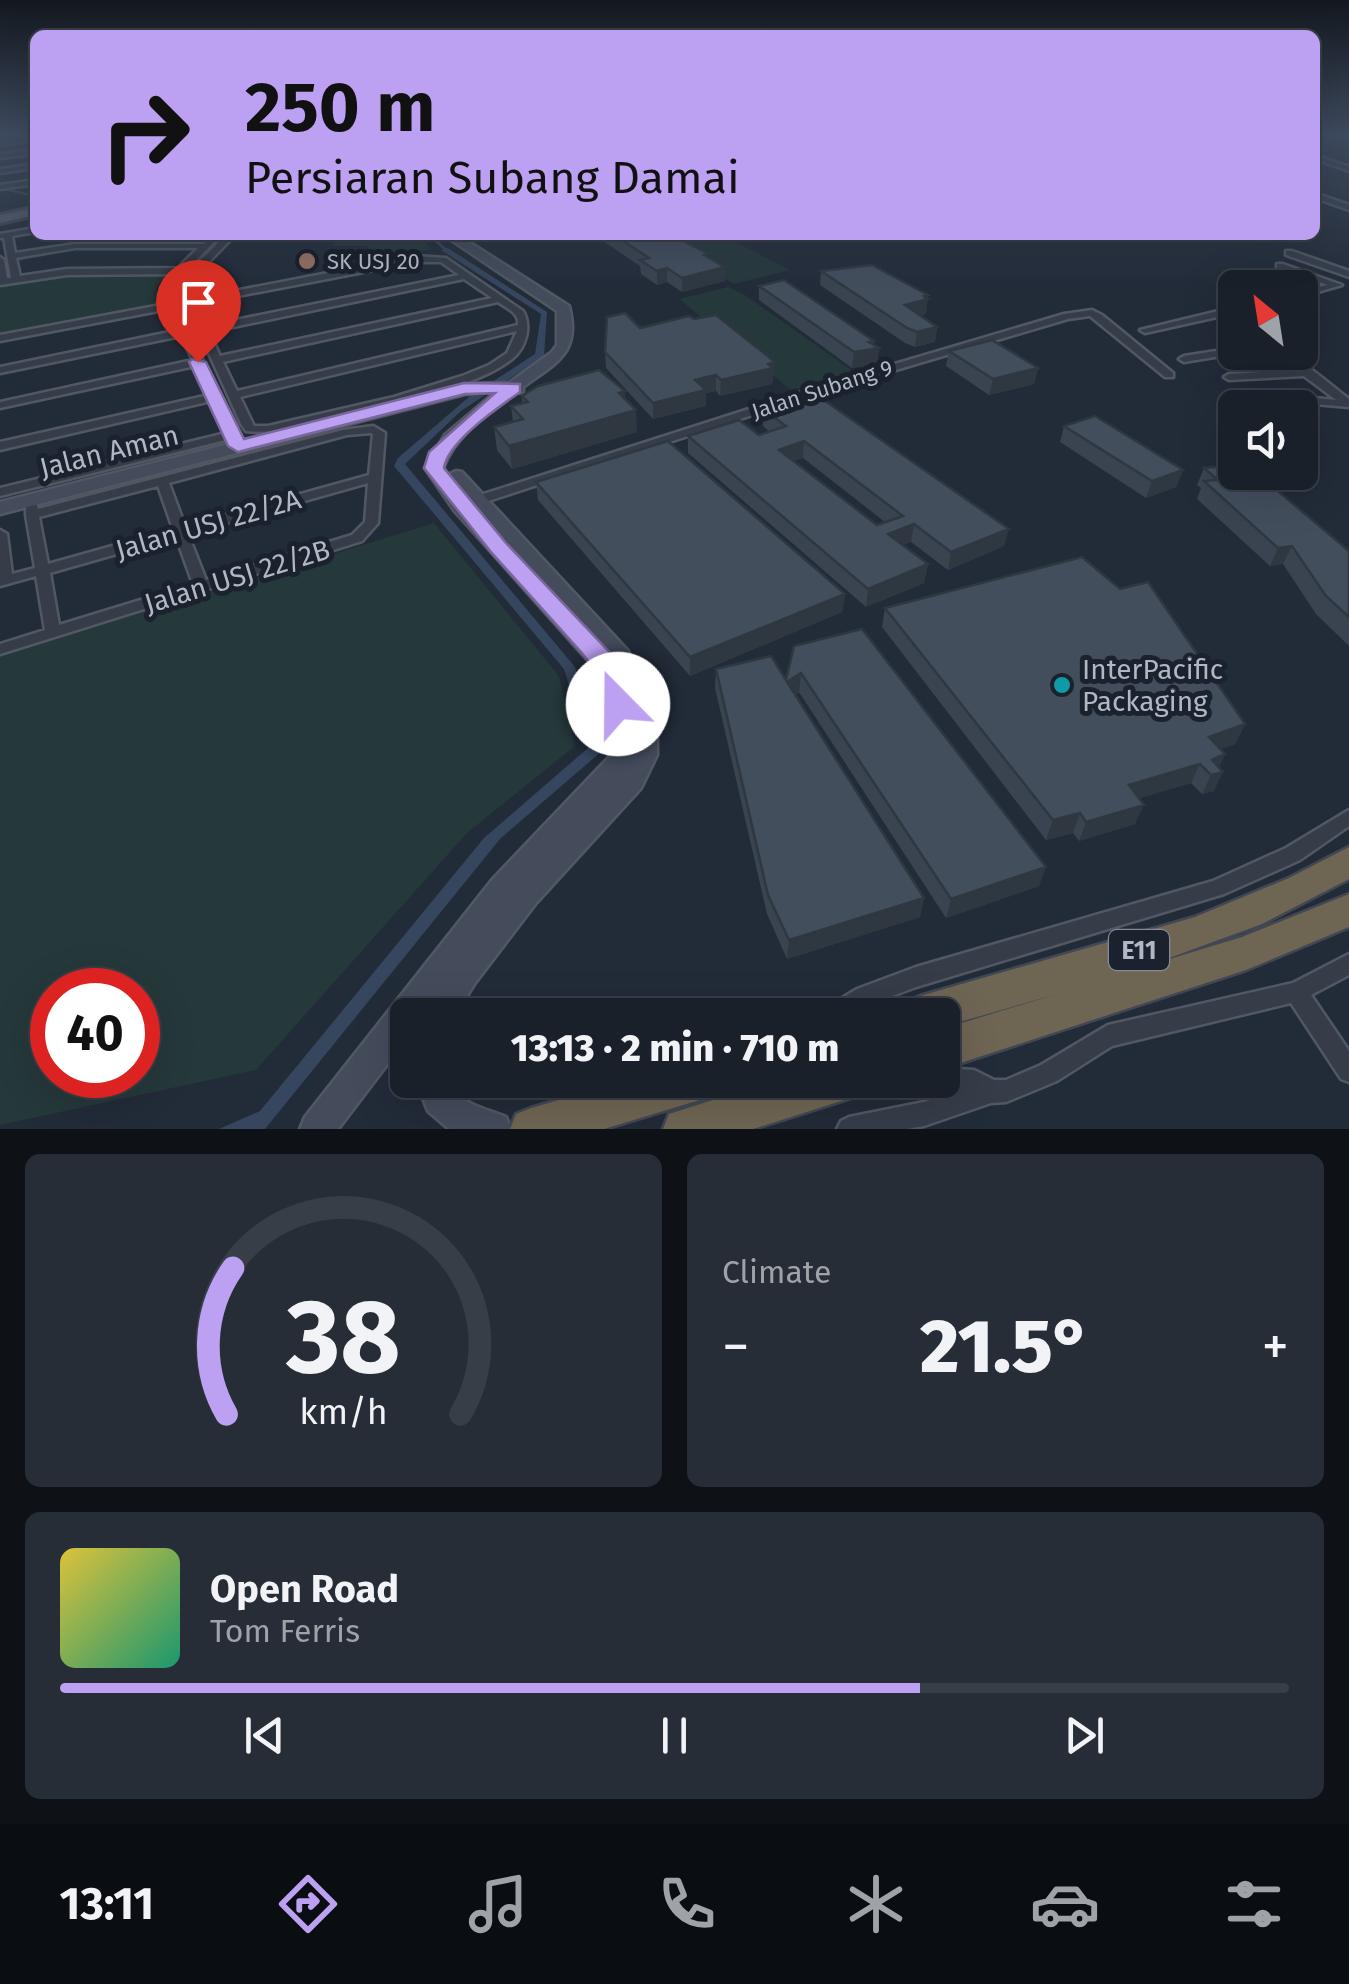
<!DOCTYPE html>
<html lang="en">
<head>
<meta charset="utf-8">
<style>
	:root { --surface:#1a202a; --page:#272d36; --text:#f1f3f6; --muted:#9fa3a8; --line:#383e47; --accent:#bca0f2 }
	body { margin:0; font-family:"Fira Sans",sans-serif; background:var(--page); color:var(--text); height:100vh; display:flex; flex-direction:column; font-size:38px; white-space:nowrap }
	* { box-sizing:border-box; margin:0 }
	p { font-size:32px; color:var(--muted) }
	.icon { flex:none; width:55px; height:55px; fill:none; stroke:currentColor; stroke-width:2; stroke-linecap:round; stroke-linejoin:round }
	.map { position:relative; height:1129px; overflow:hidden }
	.panel { display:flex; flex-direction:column; gap:25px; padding:25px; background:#0e1217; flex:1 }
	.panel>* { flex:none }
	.top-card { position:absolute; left:30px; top:30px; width:1290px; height:210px; border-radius:15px; box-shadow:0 10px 40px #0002,0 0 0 2px var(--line); background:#bca0f2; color:#111; overflow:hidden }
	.needle { width:65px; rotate:330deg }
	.buttons { position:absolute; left:1218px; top:270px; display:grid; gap:20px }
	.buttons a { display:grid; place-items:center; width:100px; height:100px; border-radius:15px; background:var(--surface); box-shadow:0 10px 40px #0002,0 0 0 2px var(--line); font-size:50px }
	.speed { position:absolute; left:30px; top:968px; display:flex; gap:20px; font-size:50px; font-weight:700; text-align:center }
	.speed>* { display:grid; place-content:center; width:130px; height:130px; border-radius:50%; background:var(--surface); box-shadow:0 10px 40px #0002,0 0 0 2px var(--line); line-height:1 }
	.speed .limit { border:15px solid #d22; background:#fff; color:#111 }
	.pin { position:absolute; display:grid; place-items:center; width:85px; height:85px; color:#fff; margin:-102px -42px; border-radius:50% 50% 50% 0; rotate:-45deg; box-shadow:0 0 10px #0007 }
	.pin .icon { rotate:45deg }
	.me { position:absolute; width:110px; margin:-55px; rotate:338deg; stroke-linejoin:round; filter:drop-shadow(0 0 8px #0008) }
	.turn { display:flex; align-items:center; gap:35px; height:210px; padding:0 50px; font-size:45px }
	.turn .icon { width:130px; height:130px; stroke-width:2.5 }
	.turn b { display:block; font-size:70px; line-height:85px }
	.big { font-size:75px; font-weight:800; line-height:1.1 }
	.panel .tile { flex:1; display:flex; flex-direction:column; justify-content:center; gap:15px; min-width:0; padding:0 35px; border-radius:15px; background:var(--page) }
	.panel .dial { align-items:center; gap:0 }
	.dial svg { height:260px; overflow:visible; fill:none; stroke:var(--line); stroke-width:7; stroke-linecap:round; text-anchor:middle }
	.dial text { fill:var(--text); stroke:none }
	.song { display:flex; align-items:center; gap:30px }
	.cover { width:120px; height:120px; border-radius:15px; background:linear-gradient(135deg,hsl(50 70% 55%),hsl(160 70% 35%)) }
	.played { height:10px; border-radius:5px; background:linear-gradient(90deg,var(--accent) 70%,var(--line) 70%) }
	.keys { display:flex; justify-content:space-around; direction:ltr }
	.heat { display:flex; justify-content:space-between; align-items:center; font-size:55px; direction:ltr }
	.panel .tiles { flex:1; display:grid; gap:25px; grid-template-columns:1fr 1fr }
	.tile:last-child { grid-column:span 2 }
	.trip { position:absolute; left:390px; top:998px; width:570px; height:100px; border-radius:15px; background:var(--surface); box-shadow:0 10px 40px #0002,0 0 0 2px var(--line); font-weight:800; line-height:100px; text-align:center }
	.tab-bar { display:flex; height:160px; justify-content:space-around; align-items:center; background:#0a0d11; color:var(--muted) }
	.tab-bar .icon { width:70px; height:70px }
	.tab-bar .current { color:var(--accent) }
	.tab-bar b { font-size:45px; color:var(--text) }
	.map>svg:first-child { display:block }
</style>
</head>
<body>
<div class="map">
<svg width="1349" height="1129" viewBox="0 0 1349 1129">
	<rect width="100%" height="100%" fill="#222b38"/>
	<path fill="#25383a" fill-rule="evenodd" d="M 339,235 L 419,235 L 431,249 L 379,258 L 381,250 L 367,250 L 368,246 L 332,246 Z
		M 650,235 L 722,235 L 790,270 L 734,284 Z
		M 64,275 L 167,275 L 156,288 L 160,303 L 0,333 L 0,285 Z
		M 728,287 L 745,295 L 857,374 L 791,390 L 679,299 Z
		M 434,523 L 559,676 L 575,746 L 467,833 L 256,1070 L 0,1125 L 0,656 ZM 138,990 L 138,1075 L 52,1075 L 52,990 Z"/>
	<path fill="#36465f" d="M 448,248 L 547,312 L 544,356 L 461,411 L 405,464 L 575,667 L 602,751 L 500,839 L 265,1129 L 219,1129 L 260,1111 L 484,838 L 588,748 L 564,669 L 394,466 L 398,458 L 470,396 L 535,354 L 541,314 L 441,250 Z"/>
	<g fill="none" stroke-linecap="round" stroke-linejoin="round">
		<path stroke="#36465f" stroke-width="2.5" d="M 4,189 L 35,196
			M 429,235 L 445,249"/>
		<g stroke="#515864" stroke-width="5">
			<path id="street" d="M 35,136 L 35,140 L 0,145 L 0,141 Z
				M 35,150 L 35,154 L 0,158 L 0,154 Z
				M 1315,155 L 1349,167 L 1349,171 L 1315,159 Z
				M 35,164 L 35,168 L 0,173 L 0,169 Z
				M 35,180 L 35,184 L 0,189 L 0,185 Z
				M 1315,193 L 1349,205 L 1349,210 L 1315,198 Z
				M 35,228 L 35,232 L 12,236 L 15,253 L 75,244 L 204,244 L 212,235 L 221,235 L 174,282 L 172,295 L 175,302 L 185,300 L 180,291 L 188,273 L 226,235 L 235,235 L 195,276 L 190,291 L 193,299 L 416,256 L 446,258 L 523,311 C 532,326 526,348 512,359 C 473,390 379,407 329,418 C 302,424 274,435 246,431 L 241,424 L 187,305 L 177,307 L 244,446 L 242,448 L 234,448 L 229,439 L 0,496 L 0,488 L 226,433 L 211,401 L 0,450 L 0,442 L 209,395 L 195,366 L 0,408 L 0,402 L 193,360 L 181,336 L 0,373 L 0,367 L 179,330 L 169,309 L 0,341 L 0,335 L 166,304 C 161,292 163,283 172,274 L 67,275 L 0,285 L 0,257 L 4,260 L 7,278 L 11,278 L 4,238 L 0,238 L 0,234 ZM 75,248 L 198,248 L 178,268 L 67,269 L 20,276 L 16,258 ZM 416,262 L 441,262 L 459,275 L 206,326 L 196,304 ZM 464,279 L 492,298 L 220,356 L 209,332 ZM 498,302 C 506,308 520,313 518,325 L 237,391 L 223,362 ZM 517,331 L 507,353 L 489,365 L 462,376 L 394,397 L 268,426 L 254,426 L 240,397 Z
				M 1286,251 L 1292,251 L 1349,271 L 1349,277 L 1286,255 Z
				M 1277,264 L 1283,264 L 1342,285 L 1300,297 L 1300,291 L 1328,285 L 1277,268 Z
				M 1235,307 L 1235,313 L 1145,333 L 1140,330 Z
				M 1092,310 L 1102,315 L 1173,373 L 1173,377 L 1165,377 L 1090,316 L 1068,319 L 835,388 L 476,505 L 468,505 L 466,502 L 468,499 L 827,384 L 1064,314 Z
				M 1235,348 L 1235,352 L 1239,353 L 1184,362 L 1179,359 L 1184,356 Z
				M 1273,352 C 1296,352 1330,385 1349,399 L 1349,407 L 1303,403 L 1289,408 L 1271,408 L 1303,397 L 1336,400 L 1304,376 L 1229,380 L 1224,377 L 1229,374 L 1296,370 Z
				M 373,426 L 385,433 L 378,523 L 362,541 L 0,654 L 0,644 L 45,630 L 36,576 L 0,586 L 0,530 L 7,534 L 12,574 L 35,568 L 26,515 L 26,503 L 36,503 L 38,509 L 343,430 ZM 371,433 L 373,434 L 369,475 L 185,526 L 169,483 L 347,435 ZM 368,483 L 365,522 L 352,535 L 206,580 L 188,534 ZM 158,486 L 173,529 L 48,564 L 39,517 ZM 176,537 L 193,584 L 59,625 L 50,573 Z
				M 1349,810 L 1349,826 L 1300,860 L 1224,894 L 916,987 L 871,1004 L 853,1015 L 823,1015 L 826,1008 L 857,989 L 916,967 L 1213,881 L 1286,848 Z
				M 1349,954 L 1349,975 L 1311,995 L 1349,1051 L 1349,1082 L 1341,1079 L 1291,1003 L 1112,1046 L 1057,1081 L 1006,1102 L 991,1103 L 924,1126 L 907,1129 L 837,1129 L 841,1121 L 849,1117 L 924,1102 L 958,1091 L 942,1090 L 933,1085 L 932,1088 C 922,1092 916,1092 906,1088 L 903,1080 L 942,1080 L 942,1068 L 974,1070 L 994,1080 L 1006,1080 L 1041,1065 L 1108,1025 L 1293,983 Z"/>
		</g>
		<g stroke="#515864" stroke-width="5">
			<path id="secondary" d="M 444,235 L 458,235 L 569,306 C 581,353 557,362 523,387 L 523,392 L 515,393 C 487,414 455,435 443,468 L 448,475 L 456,471 L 462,472 L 628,651 L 657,727 L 657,755 L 641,788 L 536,903 L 475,983 L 455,1015 L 408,1015 L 408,1037 L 338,1129 L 300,1129 L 305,1117 L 492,880 L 613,753 L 614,732 L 594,667 L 454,510 L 425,468 L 445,435 L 497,391 L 465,394 L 0,514 L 0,502 L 465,384 L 509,383 L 552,352 L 557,345 L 557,311 ZM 459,490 L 534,574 L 468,502 Z
				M 416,1080 L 448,1080 C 459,1105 484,1108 506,1117 L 511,1129 L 449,1129 L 428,1111 Z"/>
		</g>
		<g stroke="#3f4652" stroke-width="6">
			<path id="primary" d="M 35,207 L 35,215 L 0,223 L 0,215 Z"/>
		</g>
		<g stroke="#414854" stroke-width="5">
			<path id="highway" d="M 1349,847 L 1349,879 L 1262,924 L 1150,965 L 1242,937 L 1349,894 L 1349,927 L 1246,970 L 942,1069 L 942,1029 L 1057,994 L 942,1027 L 942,1015 L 900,1015 L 906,1002 L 920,996 L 1195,917 L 1289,878 Z
				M 628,1080 L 722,1080 L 716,1095 L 604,1129 L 510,1129 L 516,1114 L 531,1108 Z
				M 776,1080 L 866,1080 L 860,1095 L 753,1129 L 663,1129 L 669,1114 Z"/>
		</g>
		<use href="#street" fill="#363d49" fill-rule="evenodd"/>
		<use href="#secondary" fill="#444c5c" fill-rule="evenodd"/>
		<use href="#primary" fill="#545c69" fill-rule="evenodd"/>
		<use href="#highway" fill="#6f6553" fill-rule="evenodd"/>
		<path stroke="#586170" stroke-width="2.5" d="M 0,219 L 35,211"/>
	</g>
	<path fill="#3a4350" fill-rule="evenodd" d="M 594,235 L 671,235 L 725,267 L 725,281 L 682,292 L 667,282 L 657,285 L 641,274 L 640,266 Z
		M 821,271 L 928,295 L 926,314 L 920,315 L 937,327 L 935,342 L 915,347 L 905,343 L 820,285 Z
		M 759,286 L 874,341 L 873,345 L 879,348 L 877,364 L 852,368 L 759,300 Z
		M 694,319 L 775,362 L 772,384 L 720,396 L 716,391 L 706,393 L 706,406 L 653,419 L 606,368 L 605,352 L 640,328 Z
		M 949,351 L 1038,368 L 1034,384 L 989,395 L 946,366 Z
		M 522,396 L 625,400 L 637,432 L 512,469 L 497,450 L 494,427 L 513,422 L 511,406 L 522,403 Z
		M 764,410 L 1004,546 L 948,570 L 911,542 L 902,545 L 928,564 L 924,583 L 866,607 L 688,453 L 688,436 L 759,435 L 770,432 L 763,426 ZM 803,458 L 885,522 L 877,525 L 793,461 Z
		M 1064,426 L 1183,470 L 1176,487 L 1146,498 L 1060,442 Z
		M 1204,468 L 1349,551 L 1349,646 L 1316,614 L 1283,564 L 1270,566 L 1197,499 L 1201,488 L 1197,485 Z
		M 536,482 L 845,594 L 842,612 L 690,676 L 538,500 Z
		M 885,608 L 1245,724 L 1235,744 L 1220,749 L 1225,754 L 1219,767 L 1214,791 L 1202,794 L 1191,783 L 1139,798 L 1135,824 L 1079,841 L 1073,833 L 1046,840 L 882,627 Z
		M 794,646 L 1039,886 L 946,918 L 799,692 L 796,695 L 924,898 L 920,917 L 787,959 L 767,914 L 715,688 L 716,669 L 786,680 Z"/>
	<path fill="#2f3741" d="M 725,267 L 725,281 L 682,292 L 682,278 Z
		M 667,268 L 667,282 L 657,285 L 657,271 Z
		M 928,295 L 926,314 L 903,319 L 905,305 Z
		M 937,327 L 935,342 L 915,347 L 917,332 Z
		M 874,341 L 873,349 L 879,348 L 877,364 L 852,368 L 854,352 L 869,342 Z
		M 775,362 L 772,384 L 720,396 L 721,380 Z
		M 1038,368 L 1034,384 L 989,395 L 993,379 Z
		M 716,375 L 716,391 L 706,393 L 706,406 L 653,419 L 653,403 L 695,380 Z
		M 625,391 L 626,413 L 636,410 L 637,432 L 512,469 L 509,446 Z
		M 804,441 L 803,458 L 777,467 L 779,450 Z
		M 1183,470 L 1176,487 L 1146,498 L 1152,481 Z
		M 914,524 L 911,542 L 885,552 L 888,534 Z
		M 1009,529 L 1004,546 L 948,570 L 951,552 Z
		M 1292,546 L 1283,564 L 1270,566 L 1278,548 Z
		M 928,564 L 924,583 L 866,607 L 868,589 Z
		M 845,594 L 842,612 L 690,676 L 690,657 Z
		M 801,673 L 799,692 L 786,701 L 787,682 Z
		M 1245,724 L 1235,744 L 1200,756 L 1209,737 Z
		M 1225,754 L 1216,773 L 1223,772 L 1214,791 L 1202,794 L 1211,775 L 1212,760 Z
		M 1200,764 L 1191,783 L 1121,804 L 1129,785 Z
		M 1144,805 L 1135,824 L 1079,841 L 1086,822 Z
		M 1080,813 L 1073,833 L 1046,840 L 1053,820 Z
		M 1046,867 L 1039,886 L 946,918 L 951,899 Z
		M 924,898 L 920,917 L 787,959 L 789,940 Z"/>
	<path fill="#434e5d" stroke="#2f3741" stroke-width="2.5" fill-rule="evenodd" d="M 614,235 L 671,235 L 707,253 L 704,255 L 725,267 L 682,278 L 667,268 L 657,271 L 640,260 L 649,258 Z
		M 872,265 L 928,295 L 924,296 L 928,299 L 905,305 L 937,327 L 917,332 L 907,328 L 821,271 Z
		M 784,280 L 874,341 L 869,342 L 879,348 L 854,352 L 759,286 Z
		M 625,313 L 640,328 L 689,316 L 694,319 L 716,315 L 775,362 L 768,364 L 773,368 L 721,380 L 716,375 L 695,380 L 706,390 L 653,403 L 605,352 L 607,317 Z
		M 992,340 L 1038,368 L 993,379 L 949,351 Z
		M 599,370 L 625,391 L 619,393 L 636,410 L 509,446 L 494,427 L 523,419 L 511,406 L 528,402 L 522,396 L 538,386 Z
		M 815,394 L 1009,529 L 951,552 L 914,524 L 888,534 L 928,564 L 868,589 L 688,436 L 739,420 L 759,435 L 786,426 L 764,410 ZM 804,441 L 903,516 L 877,525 L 779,450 Z
		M 1095,416 L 1183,470 L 1152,481 L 1064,426 Z
		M 668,441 L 845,594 L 690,657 L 536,482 Z
		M 1235,465 L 1235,472 L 1253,472 L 1260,476 L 1349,551 L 1349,617 L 1326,596 L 1292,546 L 1278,548 L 1204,481 L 1218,480 L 1204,468 Z
		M 1082,557 L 1120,589 L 1148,582 L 1245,724 L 1209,737 L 1225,754 L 1212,760 L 1223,772 L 1211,775 L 1200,764 L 1129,785 L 1144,805 L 1086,822 L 1080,813 L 1053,820 L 885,608 Z
		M 862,629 L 1046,867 L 951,899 L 801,673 L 787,682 L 924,898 L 789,940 L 768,895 L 716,669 L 771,656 L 786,680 L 794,646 Z"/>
	<linearGradient id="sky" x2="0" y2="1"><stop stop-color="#13181f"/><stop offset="0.46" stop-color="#3e4a5e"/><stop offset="1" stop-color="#3e4a5e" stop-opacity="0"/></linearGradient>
	<rect width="1349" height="291" fill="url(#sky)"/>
	<path fill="#bca0f2" stroke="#7a689d" stroke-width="2.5" d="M 192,359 L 206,362 L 244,439 L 464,383 L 520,384 L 520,392 C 499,407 447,442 444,468 L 506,543 L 614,657 L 632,704 L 628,711 L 609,711 L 592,666 L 582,653 L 491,552 L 424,468 L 429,452 L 495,393 L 465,394 L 238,452 L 228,446 L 189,362 Z"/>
	<circle fill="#8d6e63" stroke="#1b222e" stroke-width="4" cx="307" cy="261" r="10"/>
	<circle fill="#0f9aa8" stroke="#1b222e" stroke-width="4" cx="1062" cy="685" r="10"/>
	<g text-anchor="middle" stroke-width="10" stroke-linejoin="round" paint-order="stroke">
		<g font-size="22" fill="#b1b8c5" stroke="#1b222e" text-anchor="start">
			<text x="327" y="269">SK USJ 20</text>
		</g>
		<g font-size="22" fill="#b1b8c5" stroke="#1b222e">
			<text transform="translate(822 389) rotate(-18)" y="8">Jalan Subang 9</text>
		</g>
		<rect fill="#1b222e" stroke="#848b98" stroke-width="2.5" x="1109" y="930" width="60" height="40" rx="8"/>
		<g font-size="25" font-weight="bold" fill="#b1b8c5">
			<text x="1139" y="959">E11</text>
		</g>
		<g font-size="28" fill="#b1b8c5" stroke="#1b222e">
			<text transform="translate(109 451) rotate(-14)" y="10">Jalan Aman</text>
			<text transform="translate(208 524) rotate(-16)" y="10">Jalan USJ 22/2A</text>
			<text transform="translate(237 576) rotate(-17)" y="10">Jalan USJ 22/2B</text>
		</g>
		<g font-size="28" fill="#b1b8c5" stroke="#1b222e" text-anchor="start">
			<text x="1082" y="679">InterPacific<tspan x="1082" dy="32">Packaging</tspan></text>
		</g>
	</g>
</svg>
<div class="buttons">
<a><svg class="needle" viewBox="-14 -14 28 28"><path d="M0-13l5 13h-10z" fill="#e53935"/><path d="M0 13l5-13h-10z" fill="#9fa3a8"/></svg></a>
<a><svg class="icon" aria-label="sound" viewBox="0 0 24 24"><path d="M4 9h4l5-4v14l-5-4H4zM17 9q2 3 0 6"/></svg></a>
</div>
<div class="speed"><div class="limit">40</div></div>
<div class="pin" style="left:198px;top:362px;background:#d93025"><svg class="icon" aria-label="arrive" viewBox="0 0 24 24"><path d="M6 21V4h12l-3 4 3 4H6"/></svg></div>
<svg class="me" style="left:618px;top:704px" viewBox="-20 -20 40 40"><circle r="19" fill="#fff"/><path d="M0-13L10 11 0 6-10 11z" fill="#bca0f2"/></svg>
<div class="trip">13:13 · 2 min · 710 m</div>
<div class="top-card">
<div class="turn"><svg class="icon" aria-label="right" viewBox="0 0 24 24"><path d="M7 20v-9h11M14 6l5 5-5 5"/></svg><div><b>250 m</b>Persiaran Subang Damai</div></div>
</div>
</div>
<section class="panel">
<div class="tiles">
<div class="tile dial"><svg viewBox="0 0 100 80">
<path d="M14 69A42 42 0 1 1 86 69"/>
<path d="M14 69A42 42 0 0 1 16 24" stroke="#bca0f2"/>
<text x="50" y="56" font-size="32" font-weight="700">38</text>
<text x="50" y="72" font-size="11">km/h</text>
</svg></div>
<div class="tile"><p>Climate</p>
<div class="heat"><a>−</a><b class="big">21.5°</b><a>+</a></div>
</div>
<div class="tile">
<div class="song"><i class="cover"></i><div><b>Open Road</b><p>Tom Ferris</p></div></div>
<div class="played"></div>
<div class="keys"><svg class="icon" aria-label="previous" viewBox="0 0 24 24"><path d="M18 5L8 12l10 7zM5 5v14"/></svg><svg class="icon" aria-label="pause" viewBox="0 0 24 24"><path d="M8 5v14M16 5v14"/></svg><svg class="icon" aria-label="next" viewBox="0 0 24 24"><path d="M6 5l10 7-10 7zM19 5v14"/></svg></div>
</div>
</div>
</section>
<nav class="tab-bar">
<b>13:11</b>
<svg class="icon current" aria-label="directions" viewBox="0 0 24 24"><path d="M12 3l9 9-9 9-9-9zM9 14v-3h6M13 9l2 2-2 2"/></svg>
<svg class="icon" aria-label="music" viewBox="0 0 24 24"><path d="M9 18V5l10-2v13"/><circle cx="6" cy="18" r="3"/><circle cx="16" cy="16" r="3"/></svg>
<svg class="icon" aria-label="phone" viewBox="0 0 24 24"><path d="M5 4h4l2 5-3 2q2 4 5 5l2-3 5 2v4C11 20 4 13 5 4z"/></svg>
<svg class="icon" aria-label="climate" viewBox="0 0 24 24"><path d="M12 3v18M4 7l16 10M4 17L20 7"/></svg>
<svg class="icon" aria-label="car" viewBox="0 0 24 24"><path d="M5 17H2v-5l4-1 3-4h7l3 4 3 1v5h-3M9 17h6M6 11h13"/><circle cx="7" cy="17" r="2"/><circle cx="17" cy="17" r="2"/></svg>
<svg class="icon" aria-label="filters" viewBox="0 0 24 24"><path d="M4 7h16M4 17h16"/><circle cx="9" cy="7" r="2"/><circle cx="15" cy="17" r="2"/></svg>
</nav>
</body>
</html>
